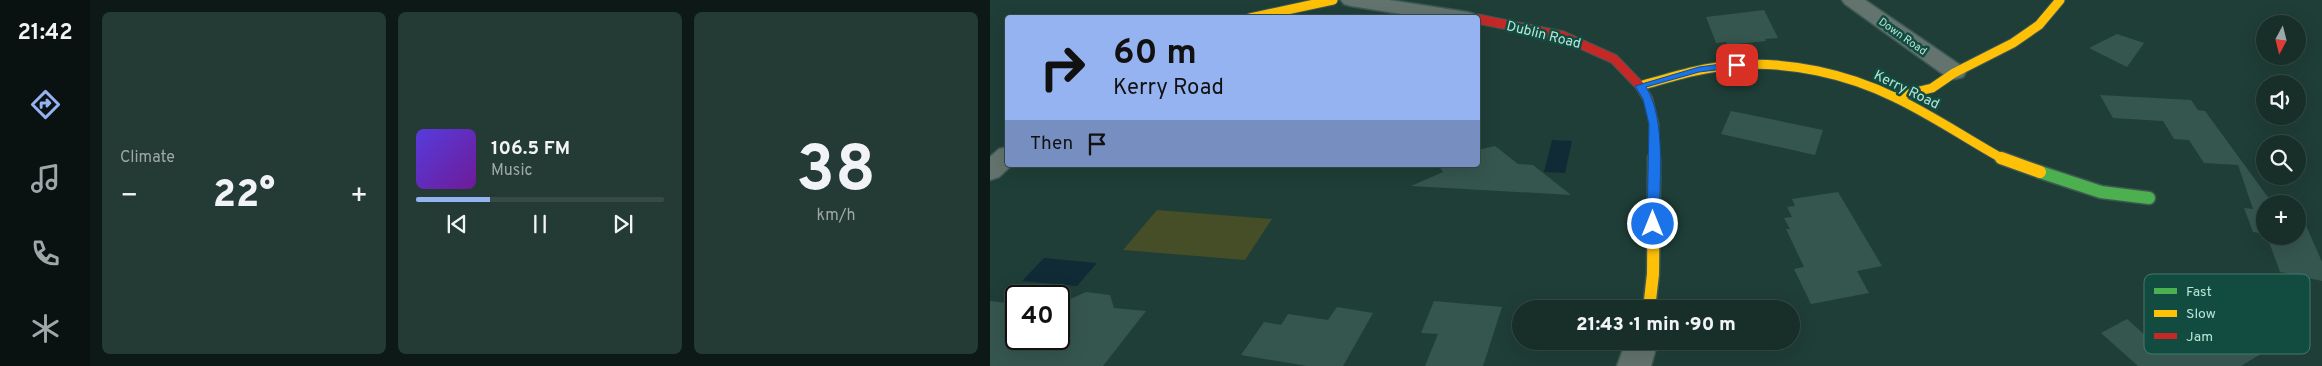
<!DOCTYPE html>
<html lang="en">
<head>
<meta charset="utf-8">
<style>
	:root { --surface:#172e29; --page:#243a35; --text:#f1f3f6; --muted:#9ea8a8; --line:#364a46; --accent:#95b2f1 }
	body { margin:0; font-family:Overpass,sans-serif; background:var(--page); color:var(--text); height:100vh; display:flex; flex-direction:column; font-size:19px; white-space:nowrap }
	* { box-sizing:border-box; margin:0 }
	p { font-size:16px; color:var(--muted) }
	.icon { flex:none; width:28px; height:28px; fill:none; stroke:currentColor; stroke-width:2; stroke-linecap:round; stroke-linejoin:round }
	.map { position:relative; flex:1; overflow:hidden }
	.details { display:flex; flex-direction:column; gap:12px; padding:12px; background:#0d1917; width:900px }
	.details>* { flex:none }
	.guide { position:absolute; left:15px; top:15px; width:475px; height:152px; border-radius:5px; box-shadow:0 5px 20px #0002,0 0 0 1px var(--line); background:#95b2f1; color:#111; overflow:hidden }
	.needle { width:32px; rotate:187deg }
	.buttons { position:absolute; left:1266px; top:15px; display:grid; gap:10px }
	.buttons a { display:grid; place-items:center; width:50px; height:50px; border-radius:50%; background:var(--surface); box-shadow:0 5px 20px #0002,0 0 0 1px var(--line); font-size:25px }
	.speed { position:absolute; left:15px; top:285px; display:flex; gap:10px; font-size:25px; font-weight:700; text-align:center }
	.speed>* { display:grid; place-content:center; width:65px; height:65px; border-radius:50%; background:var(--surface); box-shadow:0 5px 20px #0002,0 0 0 1px var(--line); line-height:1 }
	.speed .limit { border:2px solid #111; border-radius:8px; background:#fff; color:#111 }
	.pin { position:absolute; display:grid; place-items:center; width:42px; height:42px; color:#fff; margin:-21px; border-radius:10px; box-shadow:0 2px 8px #0006 }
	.me { position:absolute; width:55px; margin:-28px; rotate:0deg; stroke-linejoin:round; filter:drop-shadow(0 0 4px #0008) }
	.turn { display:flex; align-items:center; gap:18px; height:105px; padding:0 25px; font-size:22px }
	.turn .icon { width:65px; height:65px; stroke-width:2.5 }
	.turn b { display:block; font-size:35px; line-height:42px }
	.then { display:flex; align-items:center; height:48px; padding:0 25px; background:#0003; gap:10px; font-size:19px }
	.big { font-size:38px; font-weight:800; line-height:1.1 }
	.details .card { flex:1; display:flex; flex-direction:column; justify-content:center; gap:8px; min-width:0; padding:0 18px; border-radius:8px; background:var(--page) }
	.details .dial { align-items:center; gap:0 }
	.dial b { font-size:65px; line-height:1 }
	.song { display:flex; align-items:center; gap:15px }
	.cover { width:60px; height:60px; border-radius:8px; background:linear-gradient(135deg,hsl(250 70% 55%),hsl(280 70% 35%)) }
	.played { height:5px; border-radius:2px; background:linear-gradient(90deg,var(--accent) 30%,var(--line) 30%) }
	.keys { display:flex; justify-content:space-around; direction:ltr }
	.heat { display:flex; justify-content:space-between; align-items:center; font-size:28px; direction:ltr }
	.details .tiles { flex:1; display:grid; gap:12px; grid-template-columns:repeat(3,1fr) }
	.trip { position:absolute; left:522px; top:300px; width:288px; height:50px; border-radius:25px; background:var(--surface); box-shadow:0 5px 20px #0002,0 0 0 1px var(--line); font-weight:800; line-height:50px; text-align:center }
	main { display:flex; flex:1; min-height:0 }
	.tab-bar { display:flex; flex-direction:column; width:90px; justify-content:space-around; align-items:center; background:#091210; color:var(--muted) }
	.tab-bar .icon { width:35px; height:35px }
	.tab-bar .on { color:var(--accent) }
	.tab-bar b { font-size:22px; color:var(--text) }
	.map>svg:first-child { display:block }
</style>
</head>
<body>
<main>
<nav class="tab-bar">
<b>21:42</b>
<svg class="icon on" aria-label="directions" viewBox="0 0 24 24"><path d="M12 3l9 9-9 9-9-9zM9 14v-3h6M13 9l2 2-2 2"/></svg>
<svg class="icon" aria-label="music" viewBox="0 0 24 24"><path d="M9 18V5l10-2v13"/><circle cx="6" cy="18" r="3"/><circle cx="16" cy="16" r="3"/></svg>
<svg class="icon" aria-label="phone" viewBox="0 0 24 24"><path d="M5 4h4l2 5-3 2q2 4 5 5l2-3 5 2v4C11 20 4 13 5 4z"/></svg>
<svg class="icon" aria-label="climate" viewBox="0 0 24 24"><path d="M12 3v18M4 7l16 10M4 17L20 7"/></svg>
</nav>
<section class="details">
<div class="tiles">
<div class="card"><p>Climate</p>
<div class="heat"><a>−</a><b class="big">22°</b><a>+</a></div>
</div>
<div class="card">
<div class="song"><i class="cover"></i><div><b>106.5 FM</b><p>Music</p></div></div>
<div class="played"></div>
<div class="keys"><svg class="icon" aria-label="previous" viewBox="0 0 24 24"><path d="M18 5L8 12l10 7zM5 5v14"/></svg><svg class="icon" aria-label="pause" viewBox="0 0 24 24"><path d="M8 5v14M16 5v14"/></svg><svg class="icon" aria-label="next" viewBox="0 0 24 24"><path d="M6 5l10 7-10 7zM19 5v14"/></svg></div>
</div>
<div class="card dial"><b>38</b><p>km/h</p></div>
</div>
</section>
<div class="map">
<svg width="1332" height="366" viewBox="0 0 1332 366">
	<rect width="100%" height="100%" fill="#1f3e37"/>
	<path fill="#454e26" d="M 167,210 L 282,219 L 255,260 L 133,250 Z"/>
	<path fill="#112b36" d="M 562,140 L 582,141 L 575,173 L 554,172 Z
		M 54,258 L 107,263 L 87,286 L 32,281 Z"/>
	<path fill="#35564e" d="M 774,10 L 788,38 L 775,39 L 776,41 L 737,45 L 736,42 L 726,43 L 716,17 Z
		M 1127,34 L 1154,43 L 1137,67 L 1099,48 Z
		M 1110,95 L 1201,100 L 1208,110 L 1215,111 L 1283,204 L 1275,204 L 1275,234 L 1263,232 L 1254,208 L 1263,209 L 1248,165 L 1214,163 L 1199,140 L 1184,139 L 1173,121 L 1123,118 Z
		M 741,111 L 833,130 L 825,155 L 731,134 Z
		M 505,146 L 528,164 L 543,165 L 581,195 L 421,186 L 453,172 L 448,165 L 488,165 L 488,150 Z
		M 848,192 L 892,266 L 867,271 L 879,293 L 821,304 L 804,269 L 814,267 L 796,229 L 800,229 L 794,218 L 802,217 L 797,207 L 805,206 L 802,199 Z
		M 1308,207 L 1332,262 L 1332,281 L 1290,272 L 1277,236 L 1307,238 Z
		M 96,292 L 120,295 L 124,308 L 156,311 L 113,366 L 0,366 L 0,301 L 26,304 L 26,339 L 69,339 L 69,304 Z
		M 444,301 L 512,307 L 493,366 L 435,366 L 448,334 L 431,333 Z
		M 1216,302 L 1228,312 L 1245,302 L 1278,327 L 1263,336 L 1279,349 L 1251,366 L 1148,366 L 1111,333 L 1137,319 L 1155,335 Z
		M 347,307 L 383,313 L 353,366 L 317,366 L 251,355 L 274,322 L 291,325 L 298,314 L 338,320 Z"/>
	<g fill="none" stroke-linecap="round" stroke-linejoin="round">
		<g stroke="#3d5a52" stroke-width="3">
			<path id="street" d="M 351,0 L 399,0 L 477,12 L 484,14 L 487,18 L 436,18 L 361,6 L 354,4 Z
				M 852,0 L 875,0 L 973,67 L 976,72 L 973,77 L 965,79 L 957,77 L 855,4 Z
				M 18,147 L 18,165 L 22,165 L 9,177 L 0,180 L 0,157 L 9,149 Z
				M 636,341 L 668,341 L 661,366 L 627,366 Z"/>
		</g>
		<g stroke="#3d5a52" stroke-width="15">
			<path id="fast" d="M 1050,172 L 1111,192 L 1159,198"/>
		</g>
		<g stroke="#3d5a52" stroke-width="11">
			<path id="slow-far1" d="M 260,18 L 343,0
				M 650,86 C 682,77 713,67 746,65 C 799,61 857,74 904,97 C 942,115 977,139 1013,159
				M 905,97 L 942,88 L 964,73 L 1023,43 L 1049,25 L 1070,0"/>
		</g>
		<g stroke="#3d5a52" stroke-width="15">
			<path id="slow" d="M 1011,158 L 1050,172
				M 659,309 L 663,274 L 664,179"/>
		</g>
		<g stroke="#3d5a52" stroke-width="11">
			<path id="jam-far1" d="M 488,19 L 573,36 L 624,59 L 650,86 L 658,99 L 664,124 L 664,159"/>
		</g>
		<g stroke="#3d5a52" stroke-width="15">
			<path id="jam" d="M 664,158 L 664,179"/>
		</g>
		<use href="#street" fill="#63736e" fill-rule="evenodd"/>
		<use href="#fast" stroke="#4caf50" stroke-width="12"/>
		<use href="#slow-far1" stroke="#ffc107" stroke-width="9"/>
		<use href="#slow" stroke="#ffc107" stroke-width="12"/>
		<use href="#jam-far1" stroke="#c62828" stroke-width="9"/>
		<use href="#jam" stroke="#c62828" stroke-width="12"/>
	</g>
	<path fill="#1a73e8" stroke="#114b97" d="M 747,62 L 752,65 L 750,67 L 709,72 L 656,87 C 677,120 669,184 669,224 L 668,227 L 659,227 L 657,224 L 659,124 L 653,99 L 645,86 L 709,67 Z"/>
	<g text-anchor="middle" stroke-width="5" stroke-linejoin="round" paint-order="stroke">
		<g font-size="11" fill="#b7e5d7" stroke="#124b3f">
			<text transform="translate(913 36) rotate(35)" y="4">Down Road</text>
		</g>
		<g font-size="14" fill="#b7e5d7" stroke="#124b3f">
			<text transform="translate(554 34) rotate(14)" y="5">Dublin Road</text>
			<text transform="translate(917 89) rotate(26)" y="5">Kerry Road</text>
		</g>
	</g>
	<rect x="1154" y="274" width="166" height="80" rx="8" fill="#124b3f" stroke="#44796d" stroke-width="1"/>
	<rect x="1164" y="288" width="23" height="6" fill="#4caf50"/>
	<rect x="1164" y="310" width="23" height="7" fill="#ffc107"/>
	<rect x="1164" y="333" width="23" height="6" fill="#c62828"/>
	<g font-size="14" fill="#b7e5d7">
		<text x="1196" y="296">Fast</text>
		<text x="1196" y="318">Slow</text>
		<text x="1196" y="341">Jam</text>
	</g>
</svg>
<div class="buttons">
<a><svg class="needle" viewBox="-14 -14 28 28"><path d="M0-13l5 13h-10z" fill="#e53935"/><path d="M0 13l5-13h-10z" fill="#9ea8a8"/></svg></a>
<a><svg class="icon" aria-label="sound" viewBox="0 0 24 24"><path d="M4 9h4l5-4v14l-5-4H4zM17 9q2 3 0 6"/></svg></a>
<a><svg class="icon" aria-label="search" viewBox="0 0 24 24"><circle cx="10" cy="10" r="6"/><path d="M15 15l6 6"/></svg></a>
<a>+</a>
</div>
<div class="speed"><div class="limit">40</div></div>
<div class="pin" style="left:747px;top:65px;background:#d93025"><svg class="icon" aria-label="arrive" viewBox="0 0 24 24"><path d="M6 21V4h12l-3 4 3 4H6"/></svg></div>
<svg class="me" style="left:663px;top:224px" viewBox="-20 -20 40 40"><circle r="17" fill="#1a73e8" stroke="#fff" stroke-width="3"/><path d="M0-11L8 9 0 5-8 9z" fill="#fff"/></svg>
<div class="trip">21:43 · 1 min · 90 m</div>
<div class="guide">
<div class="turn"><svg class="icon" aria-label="right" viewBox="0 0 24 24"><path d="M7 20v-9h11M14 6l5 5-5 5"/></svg><div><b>60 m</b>Kerry Road</div></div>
<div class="then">Then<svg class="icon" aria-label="arrive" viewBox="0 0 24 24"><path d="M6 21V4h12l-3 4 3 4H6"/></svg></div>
</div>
</div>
</main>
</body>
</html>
